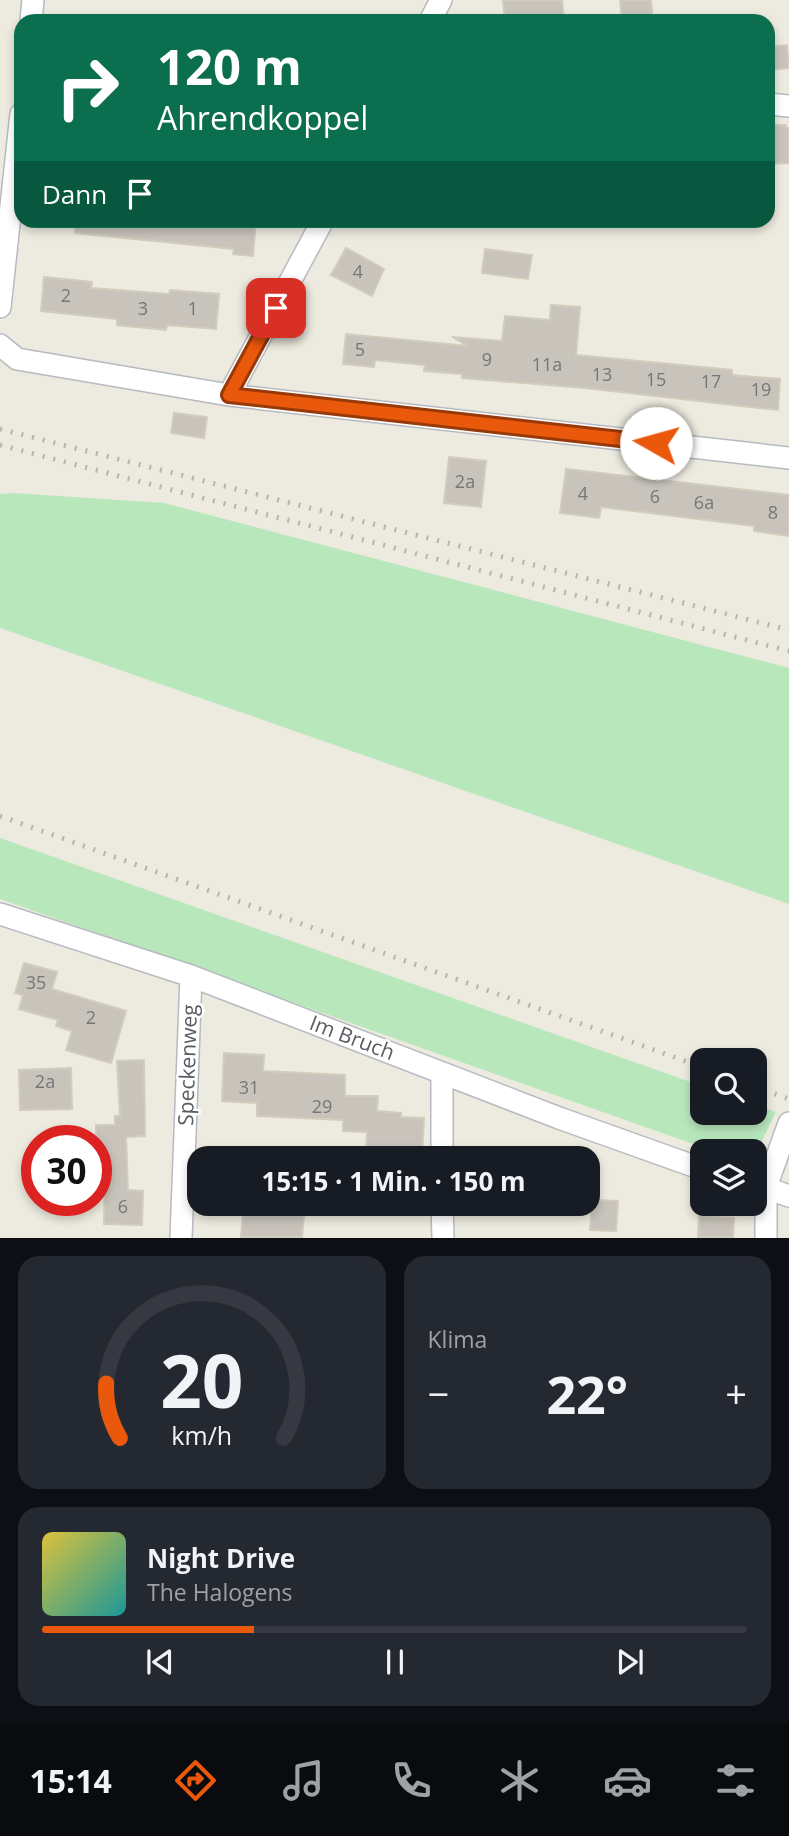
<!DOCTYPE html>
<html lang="de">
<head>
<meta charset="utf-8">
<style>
	:root { --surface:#171b24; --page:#242831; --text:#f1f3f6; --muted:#9ea1a6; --line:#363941; --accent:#ea580c }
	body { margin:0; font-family:"Open Sans",sans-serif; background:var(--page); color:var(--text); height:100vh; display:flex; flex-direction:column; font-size:26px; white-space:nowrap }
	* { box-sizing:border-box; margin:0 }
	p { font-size:23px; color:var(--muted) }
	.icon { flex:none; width:38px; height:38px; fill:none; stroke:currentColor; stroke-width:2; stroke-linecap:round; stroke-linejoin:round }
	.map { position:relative; height:1238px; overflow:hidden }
	.drawer { display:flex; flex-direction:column; gap:18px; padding:18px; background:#0d0f14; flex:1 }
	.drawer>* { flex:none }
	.top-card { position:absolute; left:14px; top:14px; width:761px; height:214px; border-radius:21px; box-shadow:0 4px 10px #0003; background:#0b6e4f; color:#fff; overflow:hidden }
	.fabs { position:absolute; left:690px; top:1048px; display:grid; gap:14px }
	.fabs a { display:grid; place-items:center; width:77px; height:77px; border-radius:14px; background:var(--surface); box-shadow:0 4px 10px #0003; font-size:35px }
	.speed { position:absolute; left:21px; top:1125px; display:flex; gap:14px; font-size:35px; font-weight:700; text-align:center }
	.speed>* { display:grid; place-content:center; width:91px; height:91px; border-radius:50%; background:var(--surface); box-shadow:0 4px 10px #0003; line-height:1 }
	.speed .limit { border:10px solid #d22; background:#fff; color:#111 }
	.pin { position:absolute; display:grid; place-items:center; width:60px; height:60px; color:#fff; margin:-30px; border-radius:14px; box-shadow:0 4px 10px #0006 }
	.me { position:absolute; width:77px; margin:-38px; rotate:277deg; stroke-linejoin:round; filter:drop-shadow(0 0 5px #0008) }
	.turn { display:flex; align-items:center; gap:24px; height:147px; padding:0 28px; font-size:32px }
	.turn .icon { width:91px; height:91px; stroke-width:2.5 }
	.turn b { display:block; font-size:49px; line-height:60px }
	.then { display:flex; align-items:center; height:66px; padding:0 28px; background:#0003; gap:14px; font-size:26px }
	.big { font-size:52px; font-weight:700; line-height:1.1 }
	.drawer .tile { flex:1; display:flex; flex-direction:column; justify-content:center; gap:10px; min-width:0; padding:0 24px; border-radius:21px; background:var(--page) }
	.drawer .dial { align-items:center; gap:0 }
	.dial svg { height:182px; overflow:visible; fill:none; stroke:var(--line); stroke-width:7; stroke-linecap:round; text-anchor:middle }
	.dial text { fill:var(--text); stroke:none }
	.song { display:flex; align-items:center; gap:21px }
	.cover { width:84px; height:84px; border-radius:10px; background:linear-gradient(135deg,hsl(50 70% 55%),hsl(180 70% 35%)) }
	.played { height:7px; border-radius:4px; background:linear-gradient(90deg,var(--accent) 30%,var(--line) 30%) }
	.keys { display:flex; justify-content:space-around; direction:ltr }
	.heat { display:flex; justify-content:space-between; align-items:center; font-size:38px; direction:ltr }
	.drawer .tiles { flex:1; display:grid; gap:18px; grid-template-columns:1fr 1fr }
	.tile:last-child { grid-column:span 2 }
	.trip { position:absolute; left:187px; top:1146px; width:413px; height:70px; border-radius:21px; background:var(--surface); box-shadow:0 4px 10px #0003; font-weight:700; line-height:70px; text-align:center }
	.menu { display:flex; height:112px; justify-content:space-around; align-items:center; background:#090b0e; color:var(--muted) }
	.menu .icon { width:49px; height:49px }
	.menu .on { color:var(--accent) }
	.menu b { font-size:32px; color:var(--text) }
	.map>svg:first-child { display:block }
</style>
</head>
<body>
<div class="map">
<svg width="789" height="1238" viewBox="0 0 789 1238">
	<rect width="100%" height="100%" fill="#edeadf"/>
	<path fill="#b9e7bc" d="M 13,493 L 164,503 L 789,668 L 789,904 L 0,628 L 0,494 Z
		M 0,838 L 702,1086 L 702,1113 L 754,1113 L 754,1104 L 776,1112 L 754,1157 L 754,1152 L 713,1151 L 0,899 Z"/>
	<path fill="#c8c4bc" stroke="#d2ccbd" stroke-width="2" d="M 503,0 L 562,0 L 564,21 L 505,21 Z
		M 620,0 L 651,0 L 653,21 L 622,21 Z
		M 787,45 L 789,68 L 768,70 L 768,47 Z
		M 768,125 L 786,125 L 786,128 L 789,128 L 789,163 L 768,164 Z
		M 75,220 L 256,220 L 253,256 L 233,254 L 234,249 L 75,233 Z
		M 346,248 L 384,269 L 372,296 L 331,275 Z
		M 485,249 L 532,255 L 528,279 L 482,273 Z
		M 44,277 L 92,282 L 91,288 L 169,294 L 170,290 L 219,294 L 216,329 L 167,325 L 166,330 L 117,325 L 117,319 L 41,311 Z
		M 551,305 L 580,307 L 576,355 L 732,370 L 732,375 L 780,379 L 778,410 L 585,388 L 462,378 L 462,374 L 424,371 L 425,365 L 375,360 L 374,367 L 343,364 L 346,334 L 468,346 L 452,337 L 502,341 L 505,316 L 550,320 Z
		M 174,413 L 207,417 L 204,438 L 171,433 Z
		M 449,457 L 486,461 L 481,507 L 444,503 Z
		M 566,469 L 789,495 L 789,536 L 754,531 L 754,526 L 601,507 L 599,518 L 560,513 Z
		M 24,963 L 57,972 L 52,989 L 126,1011 L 111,1063 L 66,1050 L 72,1031 L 56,1026 L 58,1020 L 19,1009 L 23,995 L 15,993 Z
		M 224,1053 L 264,1055 L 263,1071 L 345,1075 L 345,1096 L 378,1096 L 377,1111 L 401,1113 L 401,1117 L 424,1118 L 422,1156 L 366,1154 L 367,1132 L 343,1131 L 343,1120 L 257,1116 L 257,1103 L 222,1101 Z
		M 144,1060 L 145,1136 L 126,1137 L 128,1190 L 143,1191 L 142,1225 L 104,1224 L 105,1165 L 96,1165 L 96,1125 L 115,1125 L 115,1116 L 120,1116 L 117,1061 Z
		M 71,1068 L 72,1109 L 20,1110 L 19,1070 Z
		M 592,1200 L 618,1201 L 616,1231 L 590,1230 Z
		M 243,1212 L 304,1215 L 302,1237 L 241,1237 Z
		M 699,1216 L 734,1218 L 733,1237 L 698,1237 Z"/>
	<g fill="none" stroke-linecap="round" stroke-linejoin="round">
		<g stroke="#b7bac0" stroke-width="24">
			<path id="minor" d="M 31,21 L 33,0
				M 430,21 L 441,0
				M 768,104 L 789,106
				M 0,307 L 21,114
				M 0,345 L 17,359 L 229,395 L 789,458
				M 229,395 L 323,220
				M 0,914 L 191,976 L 559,1118 L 702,1169
				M 442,1073 L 442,1158
				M 755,1184 L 789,1196
				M 442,1204 L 443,1238
				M 181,1238 L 191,976
				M 766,1238 L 766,1187 L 789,1123"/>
		</g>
		<use href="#minor" stroke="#fff" stroke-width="21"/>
		<path stroke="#b3b4b5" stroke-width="5" stroke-dasharray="2 9" stroke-linecap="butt" d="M 0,429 L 789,630
			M 0,445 L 789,651
			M 0,816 L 702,1067
			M 754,1086 L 789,1099"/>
	</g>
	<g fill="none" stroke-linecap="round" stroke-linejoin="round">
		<g stroke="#983908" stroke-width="18">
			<path id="route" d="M 276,308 L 229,395 L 656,443"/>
		</g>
		<use href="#route" stroke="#ea580c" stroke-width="12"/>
	</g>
	<g text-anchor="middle" stroke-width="5" stroke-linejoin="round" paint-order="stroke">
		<g font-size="18" fill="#747678">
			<text x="358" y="278">4</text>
			<text x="66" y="302">2</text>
			<text x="143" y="315">3</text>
			<text x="193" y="315">1</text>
			<text x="360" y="356">5</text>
			<text x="487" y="366">9</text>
			<text x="547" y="371">11a</text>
			<text x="602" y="381">13</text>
			<text x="656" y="386">15</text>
			<text x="711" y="388">17</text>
			<text x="761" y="396">19</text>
			<text x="465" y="488">2a</text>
			<text x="583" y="500">4</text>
			<text x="655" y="503">6</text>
			<text x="704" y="509">6a</text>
			<text x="773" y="519">8</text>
			<text x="36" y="989">35</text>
			<text x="91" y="1024">2</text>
			<text x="45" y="1088">2a</text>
			<text x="249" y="1094">31</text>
			<text x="322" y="1113">29</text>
			<text x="123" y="1213">6</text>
		</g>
		<g font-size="21" fill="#585c62" stroke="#fff">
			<text transform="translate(352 1038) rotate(21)" y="7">Im Bruch</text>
			<text transform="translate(188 1065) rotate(-88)" y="7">Speckenweg</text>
		</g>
	</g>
</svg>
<div class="fabs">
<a><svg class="icon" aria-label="search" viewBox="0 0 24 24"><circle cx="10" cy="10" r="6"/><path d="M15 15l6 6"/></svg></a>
<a><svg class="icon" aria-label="layers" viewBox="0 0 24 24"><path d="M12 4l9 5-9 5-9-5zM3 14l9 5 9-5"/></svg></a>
</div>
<div class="speed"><div class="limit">30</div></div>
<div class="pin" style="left:276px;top:308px;background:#d93025"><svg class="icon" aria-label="arrive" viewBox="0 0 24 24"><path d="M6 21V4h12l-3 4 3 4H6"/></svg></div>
<svg class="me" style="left:656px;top:443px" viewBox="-20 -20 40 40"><circle r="19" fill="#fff"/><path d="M0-13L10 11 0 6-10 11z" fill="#ea580c"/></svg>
<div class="trip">15:15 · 1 Min. · 150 m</div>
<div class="top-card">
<div class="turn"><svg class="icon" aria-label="right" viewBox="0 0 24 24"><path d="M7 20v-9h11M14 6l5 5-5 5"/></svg><div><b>120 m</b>Ahrendkoppel</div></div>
<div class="then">Dann<svg class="icon" aria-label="arrive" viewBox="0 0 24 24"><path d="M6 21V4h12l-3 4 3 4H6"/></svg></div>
</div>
</div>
<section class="drawer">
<div class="tiles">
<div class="tile dial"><svg viewBox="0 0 100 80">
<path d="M14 69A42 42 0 1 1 86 69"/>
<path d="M14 69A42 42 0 0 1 8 45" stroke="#ea580c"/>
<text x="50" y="56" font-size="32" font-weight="700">20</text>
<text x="50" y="72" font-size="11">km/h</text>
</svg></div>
<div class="tile"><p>Klima</p>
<div class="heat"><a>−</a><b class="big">22°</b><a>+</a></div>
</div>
<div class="tile">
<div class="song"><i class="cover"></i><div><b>Night Drive</b><p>The Halogens</p></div></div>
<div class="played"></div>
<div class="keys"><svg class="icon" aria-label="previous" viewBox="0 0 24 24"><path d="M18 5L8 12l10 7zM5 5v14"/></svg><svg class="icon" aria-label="pause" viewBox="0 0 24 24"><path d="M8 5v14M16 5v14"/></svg><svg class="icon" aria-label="next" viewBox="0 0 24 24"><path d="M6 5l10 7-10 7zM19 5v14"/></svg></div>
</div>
</div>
</section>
<nav class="menu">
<b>15:14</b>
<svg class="icon on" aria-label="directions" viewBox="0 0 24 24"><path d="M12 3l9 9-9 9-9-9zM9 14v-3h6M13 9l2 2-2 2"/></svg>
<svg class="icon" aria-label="music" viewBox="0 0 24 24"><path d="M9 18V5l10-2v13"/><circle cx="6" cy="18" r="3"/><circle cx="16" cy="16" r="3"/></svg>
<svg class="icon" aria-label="phone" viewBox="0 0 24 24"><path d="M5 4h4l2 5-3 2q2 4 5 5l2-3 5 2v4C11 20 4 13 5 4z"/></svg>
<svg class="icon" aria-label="climate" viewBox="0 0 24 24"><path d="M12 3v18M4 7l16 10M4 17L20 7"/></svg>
<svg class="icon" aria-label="car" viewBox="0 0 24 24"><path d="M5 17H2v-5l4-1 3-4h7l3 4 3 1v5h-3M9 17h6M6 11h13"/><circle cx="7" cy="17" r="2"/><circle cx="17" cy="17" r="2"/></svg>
<svg class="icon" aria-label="filters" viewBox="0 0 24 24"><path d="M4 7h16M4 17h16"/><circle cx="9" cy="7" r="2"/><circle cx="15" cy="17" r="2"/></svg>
</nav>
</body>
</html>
